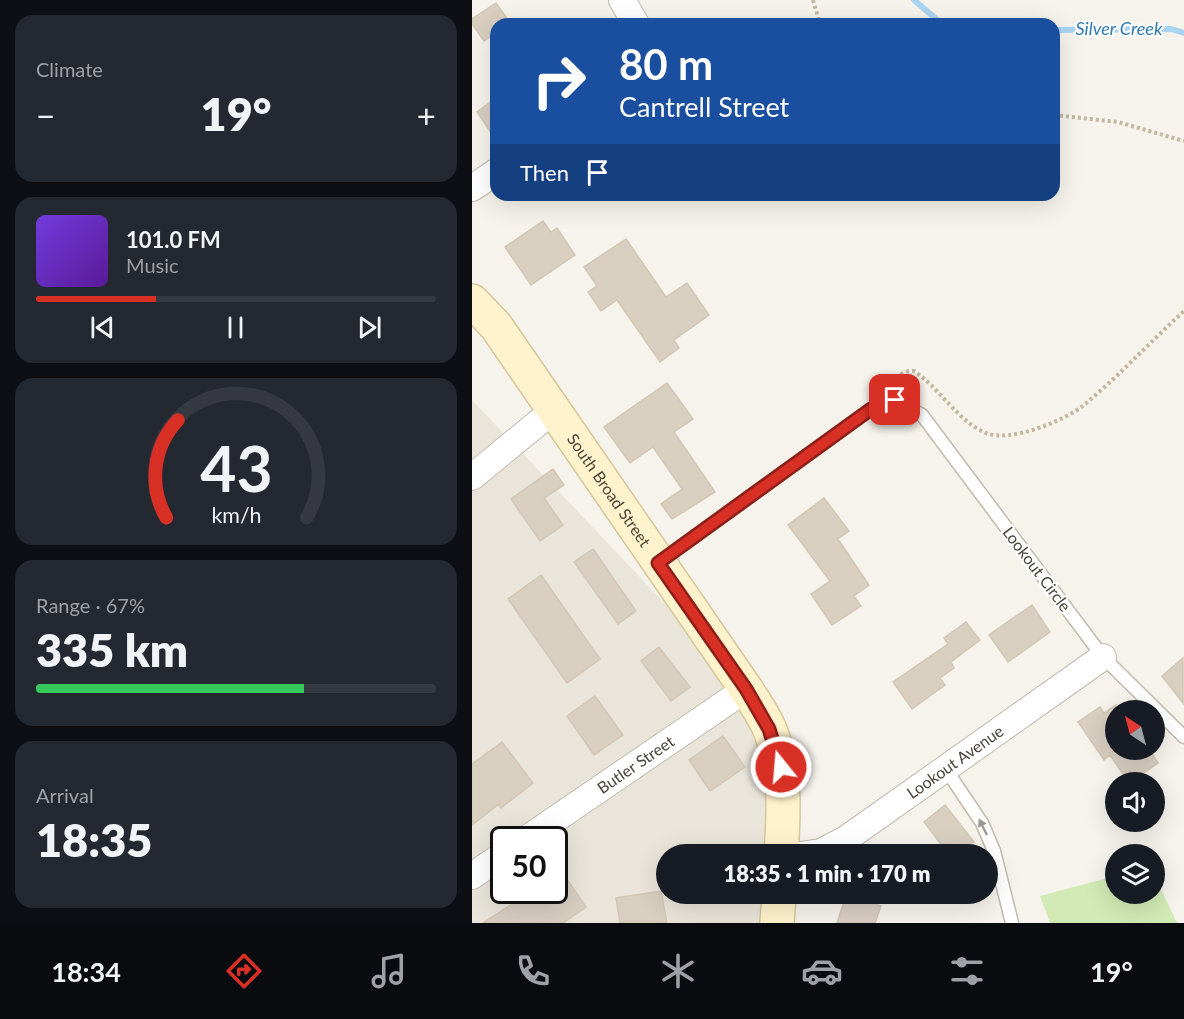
<!DOCTYPE html>
<html lang="en">
<head>
<meta charset="utf-8">
<style>
	:root { --surface:#171b24; --page:#242831; --text:#f1f3f6; --muted:#9ea1a6; --line:#363941; --accent:#d93025 }
	body { margin:0; font-family:Lato,sans-serif; background:var(--page); color:var(--text); height:100vh; display:flex; flex-direction:column; font-size:22px; white-space:nowrap }
	* { box-sizing:border-box; margin:0 }
	p { font-size:20px; color:var(--muted) }
	.icon { flex:none; width:33px; height:33px; fill:none; stroke:currentColor; stroke-width:2; stroke-linecap:round; stroke-linejoin:round }
	.map { position:relative; flex:1; overflow:hidden }
	.sheet { display:flex; flex-direction:column; gap:15px; padding:15px; background:#0d0f14; width:472px }
	.sheet>* { flex:none }
	.top-card { position:absolute; left:18px; top:18px; width:570px; height:183px; border-radius:18px; box-shadow:0 6px 24px #0002; background:#1a4fa0; color:#fff; overflow:hidden }
	.needle { width:39px; rotate:324deg }
	.fabs { position:absolute; left:633px; top:700px; display:grid; gap:12px }
	.fabs a { display:grid; place-items:center; width:60px; height:60px; border-radius:50%; background:var(--surface); box-shadow:0 6px 24px #0002; font-size:30px }
	.speed { position:absolute; left:18px; top:826px; display:flex; gap:12px; font-size:30px; font-weight:700; text-align:center }
	.speed>* { display:grid; place-content:center; width:78px; height:78px; border-radius:50%; background:var(--surface); box-shadow:0 6px 24px #0002; line-height:1 }
	.speed .limit { border:3px solid #111; border-radius:9px; background:#fff; color:#111 }
	.pin { position:absolute; display:grid; place-items:center; width:51px; height:51px; color:#fff; margin:-26px; border-radius:12px; box-shadow:0 3px 9px #0006 }
	.me { position:absolute; width:66px; margin:-33px; rotate:343deg; stroke-linejoin:round; filter:drop-shadow(0 0 4px #0008) }
	.turn { display:flex; align-items:center; gap:21px; height:126px; padding:0 30px; font-size:27px }
	.turn .icon { width:78px; height:78px; stroke-width:2.5 }
	.turn b { display:block; font-size:42px; line-height:51px }
	.then { display:flex; align-items:center; height:57px; padding:0 30px; background:#0003; gap:12px; font-size:22px }
	.big { font-size:45px; font-weight:800; line-height:1.1 }
	.sheet .tile { flex:1; display:flex; flex-direction:column; justify-content:center; gap:9px; min-width:0; padding:0 21px; border-radius:18px; background:var(--page) }
	.sheet .dial { align-items:center; gap:0 }
	.dial svg { height:156px; overflow:visible; fill:none; stroke:var(--line); stroke-width:7; stroke-linecap:round; text-anchor:middle }
	.dial text { fill:var(--text); stroke:none }
	.song { display:flex; align-items:center; gap:18px }
	.cover { width:72px; height:72px; border-radius:9px; background:linear-gradient(135deg,hsl(260 70% 55%),hsl(270 70% 35%)) }
	.played { height:6px; border-radius:3px; background:linear-gradient(90deg,var(--accent) 30%,var(--line) 30%) }
	.keys { display:flex; justify-content:space-around; direction:ltr }
	.heat { display:flex; justify-content:space-between; align-items:center; font-size:33px; direction:ltr }
	.charge { height:9px; border-radius:4px; background:linear-gradient(90deg,#34c759 67%,var(--line) 0) }
	.trip { position:absolute; left:184px; top:844px; width:342px; height:60px; border-radius:30px; background:var(--surface); box-shadow:0 6px 24px #0002; font-weight:800; line-height:60px; text-align:center }
	.dock { display:flex; height:96px; justify-content:space-around; align-items:center; background:#090b0e; color:var(--muted) }
	.dock .icon { width:42px; height:42px }
	.dock .current { color:var(--accent) }
	.dock b { font-size:27px; color:var(--text) }
	main { display:flex; flex:1; min-height:0 }
	.map>svg:first-child { display:block }
</style>
</head>
<body>
<main>
<section class="sheet">
<div class="tile"><p>Climate</p>
<div class="heat"><a>−</a><b class="big">19°</b><a>+</a></div>
</div>
<div class="tile">
<div class="song"><i class="cover"></i><div><b>101.0 FM</b><p>Music</p></div></div>
<div class="played"></div>
<div class="keys"><svg class="icon" aria-label="previous" viewBox="0 0 24 24"><path d="M18 5L8 12l10 7zM5 5v14"/></svg><svg class="icon" aria-label="pause" viewBox="0 0 24 24"><path d="M8 5v14M16 5v14"/></svg><svg class="icon" aria-label="next" viewBox="0 0 24 24"><path d="M6 5l10 7-10 7zM19 5v14"/></svg></div>
</div>
<div class="tile dial"><svg viewBox="0 0 100 80">
<path d="M14 69A42 42 0 1 1 86 69"/>
<path d="M14 69A42 42 0 0 1 20 19" stroke="#d93025"/>
<text x="50" y="56" font-size="32" font-weight="700">43</text>
<text x="50" y="72" font-size="11">km/h</text>
</svg></div>
<div class="tile"><p>Range · 67%</p><b class="big">335 km</b><div class="charge"></div></div>
<div class="tile"><p>Arrival</p><b class="big">18:35</b></div>
</section>
<div class="map">
<svg width="712" height="923" viewBox="0 0 712 923">
	<rect width="100%" height="100%" fill="#f6f3ec"/>
	<path fill="#eae5da" fill-rule="evenodd" d="M 0,400 L 274,689 L 308,855 L 195,855 L 195,894 L 307,894 L 305,923 L 0,923 ZM 32,840 L 82,840 L 82,891 L 32,891 Z"/>
	<path fill="#d2eab5" d="M 643,876 L 644,894 L 682,894 L 683,877 L 705,923 L 578,923 L 568,896 Z"/>
	<g fill="none" stroke-linecap="round" stroke-linejoin="round">
		<path stroke="#a9d4f2" stroke-width="6" d="M 442,0 L 470,24
			M 582,30 L 699,29 L 712,33"/>
	</g>
	<path fill="#d8cfc1" stroke="#d3c7b4" stroke-width="1.5" d="M 24,3 L 39,24 L 24,24 L 24,33 L 12,41 L 0,24 L 0,19 Z
		M 24,98 L 24,140 L 5,112 Z
		M 71,221 L 79,232 L 85,228 L 103,255 L 59,285 L 33,247 Z
		M 154,239 L 194,297 L 215,283 L 237,315 L 202,340 L 207,348 L 188,362 L 145,300 L 129,311 L 116,292 L 125,286 L 112,267 Z
		M 195,383 L 221,419 L 202,432 L 243,492 L 200,519 L 189,504 L 210,489 L 181,447 L 158,463 L 132,427 Z
		M 81,469 L 92,485 L 72,498 L 91,525 L 68,541 L 39,499 Z
		M 352,498 L 377,531 L 366,539 L 397,585 L 382,596 L 389,606 L 360,625 L 339,594 L 358,581 L 316,525 Z
		M 121,549 L 164,611 L 146,624 L 102,562 Z
		M 69,575 L 128,659 L 95,683 L 36,599 Z
		M 560,605 L 578,632 L 536,662 L 517,635 Z
		M 494,622 L 508,640 L 479,662 L 482,668 L 468,678 L 473,685 L 440,709 L 421,682 L 476,644 L 472,638 Z
		M 187,647 L 218,687 L 199,701 L 169,661 Z
		M 711,658 L 711,703 L 690,676 Z
		M 123,696 L 151,735 L 122,755 L 95,716 Z
		M 644,705 L 644,750 L 678,750 L 686,763 L 657,783 L 638,755 L 632,760 L 606,722 L 628,707 L 632,713 Z
		M 251,736 L 273,767 L 238,791 L 217,760 Z
		M 30,742 L 61,783 L 29,808 L 27,804 L 0,825 L 0,764 Z
		M 473,805 L 502,842 L 486,855 L 477,855 L 452,822 Z
		M 82,860 L 114,907 L 91,923 L 11,923 L 60,891 L 82,891 Z
		M 189,891 L 195,923 L 148,923 L 144,898 Z
		M 374,895 L 409,906 L 403,923 L 365,923 Z"/>
	<g fill="none" stroke-linecap="round" stroke-linejoin="round">
		<g stroke="#c2bbae" stroke-width="15">
			<path id="lane" d="M 187,562 L 399,409 L 423,401 L 450,415 L 631,657 L 712,737
				M 473,768 L 510,823 L 522,851 L 540,923"/>
		</g>
		<g stroke="#c2bbae" stroke-width="28">
			<g id="street">
				<path d="M 150,0 L 164,24"/>
				<path d="M 0,188 L 24,172"/>
				<path d="M 0,477 L 83,409"/>
				<path id="s1" d="M 53,840 L 274,689"/>
				<path id="s2" d="M 328,855 L 349,852 L 374,839 L 631,657"/>
				<path d="M 0,876 L 32,854"/>
			</g>
		</g>
		<g stroke="#d6c79b" stroke-width="36">
			<g id="secondary">
				<path id="s3" d="M 0,301 L 24,326 L 274,689 C 282,702 292,715 298,730 C 314,770 312,813 309,855"/>
				<path d="M 305,923 L 307,894"/>
			</g>
		</g>
		<path stroke="#c4b79f" stroke-width="4" stroke-dasharray="3 3" stroke-linecap="butt" d="M 341,0 L 348,24
			M 582,115 L 646,122 L 712,141
			M 423,385 C 426,375 431,371 442,371 C 468,388 485,421 514,433 C 538,443 592,421 612,405 C 647,376 678,342 712,311"/>
		<use href="#lane" stroke="#fff" stroke-width="12"/>
		<use href="#street" stroke="#fff" stroke-width="26"/>
		<use href="#secondary" stroke="#fff3cd" stroke-width="33"/>
	</g>
	<defs><path id="oneway-solid" d="M-6-.8H1V-3.2L6.5 0L1 3.2V.8H-6Z" transform="scale(1.5)"/></defs>
	<use fill="#9c9892" href="#oneway-solid" transform="translate(511 827) rotate(-116)"/>
	<g fill="none" stroke-linecap="round" stroke-linejoin="round">
		<g stroke="#8d1f18" stroke-width="15">
			<path id="route" d="M 309,767 L 297,729 L 274,689 L 186,563 L 399,409 L 423,400"/>
		</g>
		<use href="#route" stroke="#d93025" stroke-width="10"/>
	</g>
	<g text-anchor="middle" stroke-width="4.5" stroke-linejoin="round" paint-order="stroke">
		<g font-size="16" fill="#4b4439" stroke="#fff">
			<text dy="6" stroke="none"><textPath href="#s3" startOffset="234">South Broad Street</textPath></text>
			<text transform="translate(565 569) rotate(53)" y="6">Lookout Circle</text>
			<text dy="6" stroke="none"><textPath href="#s2" startOffset="183">Lookout Avenue</textPath></text>
			<text dy="6" stroke="none"><textPath href="#s1" startOffset="134">Butler Street</textPath></text>
		</g>
		<g font-size="18" font-style="italic" fill="#2e7ab2" stroke="#fff">
			<text x="647" y="35">Silver Creek</text>
		</g>
	</g>
</svg>
<div class="fabs">
<a><svg class="needle" viewBox="-14 -14 28 28"><path d="M0-13l5 13h-10z" fill="#e53935"/><path d="M0 13l5-13h-10z" fill="#9ea1a6"/></svg></a>
<a><svg class="icon" aria-label="sound" viewBox="0 0 24 24"><path d="M4 9h4l5-4v14l-5-4H4zM17 9q2 3 0 6"/></svg></a>
<a><svg class="icon" aria-label="layers" viewBox="0 0 24 24"><path d="M12 4l9 5-9 5-9-5zM3 14l9 5 9-5"/></svg></a>
</div>
<div class="speed"><div class="limit">50</div></div>
<div class="pin" style="left:423px;top:400px;background:#d93025"><svg class="icon" aria-label="arrive" viewBox="0 0 24 24"><path d="M6 21V4h12l-3 4 3 4H6"/></svg></div>
<svg class="me" style="left:309px;top:767px" viewBox="-20 -20 40 40"><circle r="17" fill="#d93025" stroke="#fff" stroke-width="3"/><path d="M0-11L8 9 0 5-8 9z" fill="#fff"/></svg>
<div class="trip">18:35 · 1 min · 170 m</div>
<div class="top-card">
<div class="turn"><svg class="icon" aria-label="right" viewBox="0 0 24 24"><path d="M7 20v-9h11M14 6l5 5-5 5"/></svg><div><b>80 m</b>Cantrell Street</div></div>
<div class="then">Then<svg class="icon" aria-label="arrive" viewBox="0 0 24 24"><path d="M6 21V4h12l-3 4 3 4H6"/></svg></div>
</div>
</div>
</main>
<nav class="dock">
<b>18:34</b>
<svg class="icon current" aria-label="directions" viewBox="0 0 24 24"><path d="M12 3l9 9-9 9-9-9zM9 14v-3h6M13 9l2 2-2 2"/></svg>
<svg class="icon" aria-label="music" viewBox="0 0 24 24"><path d="M9 18V5l10-2v13"/><circle cx="6" cy="18" r="3"/><circle cx="16" cy="16" r="3"/></svg>
<svg class="icon" aria-label="phone" viewBox="0 0 24 24"><path d="M5 4h4l2 5-3 2q2 4 5 5l2-3 5 2v4C11 20 4 13 5 4z"/></svg>
<svg class="icon" aria-label="climate" viewBox="0 0 24 24"><path d="M12 3v18M4 7l16 10M4 17L20 7"/></svg>
<svg class="icon" aria-label="car" viewBox="0 0 24 24"><path d="M5 17H2v-5l4-1 3-4h7l3 4 3 1v5h-3M9 17h6M6 11h13"/><circle cx="7" cy="17" r="2"/><circle cx="17" cy="17" r="2"/></svg>
<svg class="icon" aria-label="filters" viewBox="0 0 24 24"><path d="M4 7h16M4 17h16"/><circle cx="9" cy="7" r="2"/><circle cx="15" cy="17" r="2"/></svg>
<b>19°</b>
</nav>
</body>
</html>
